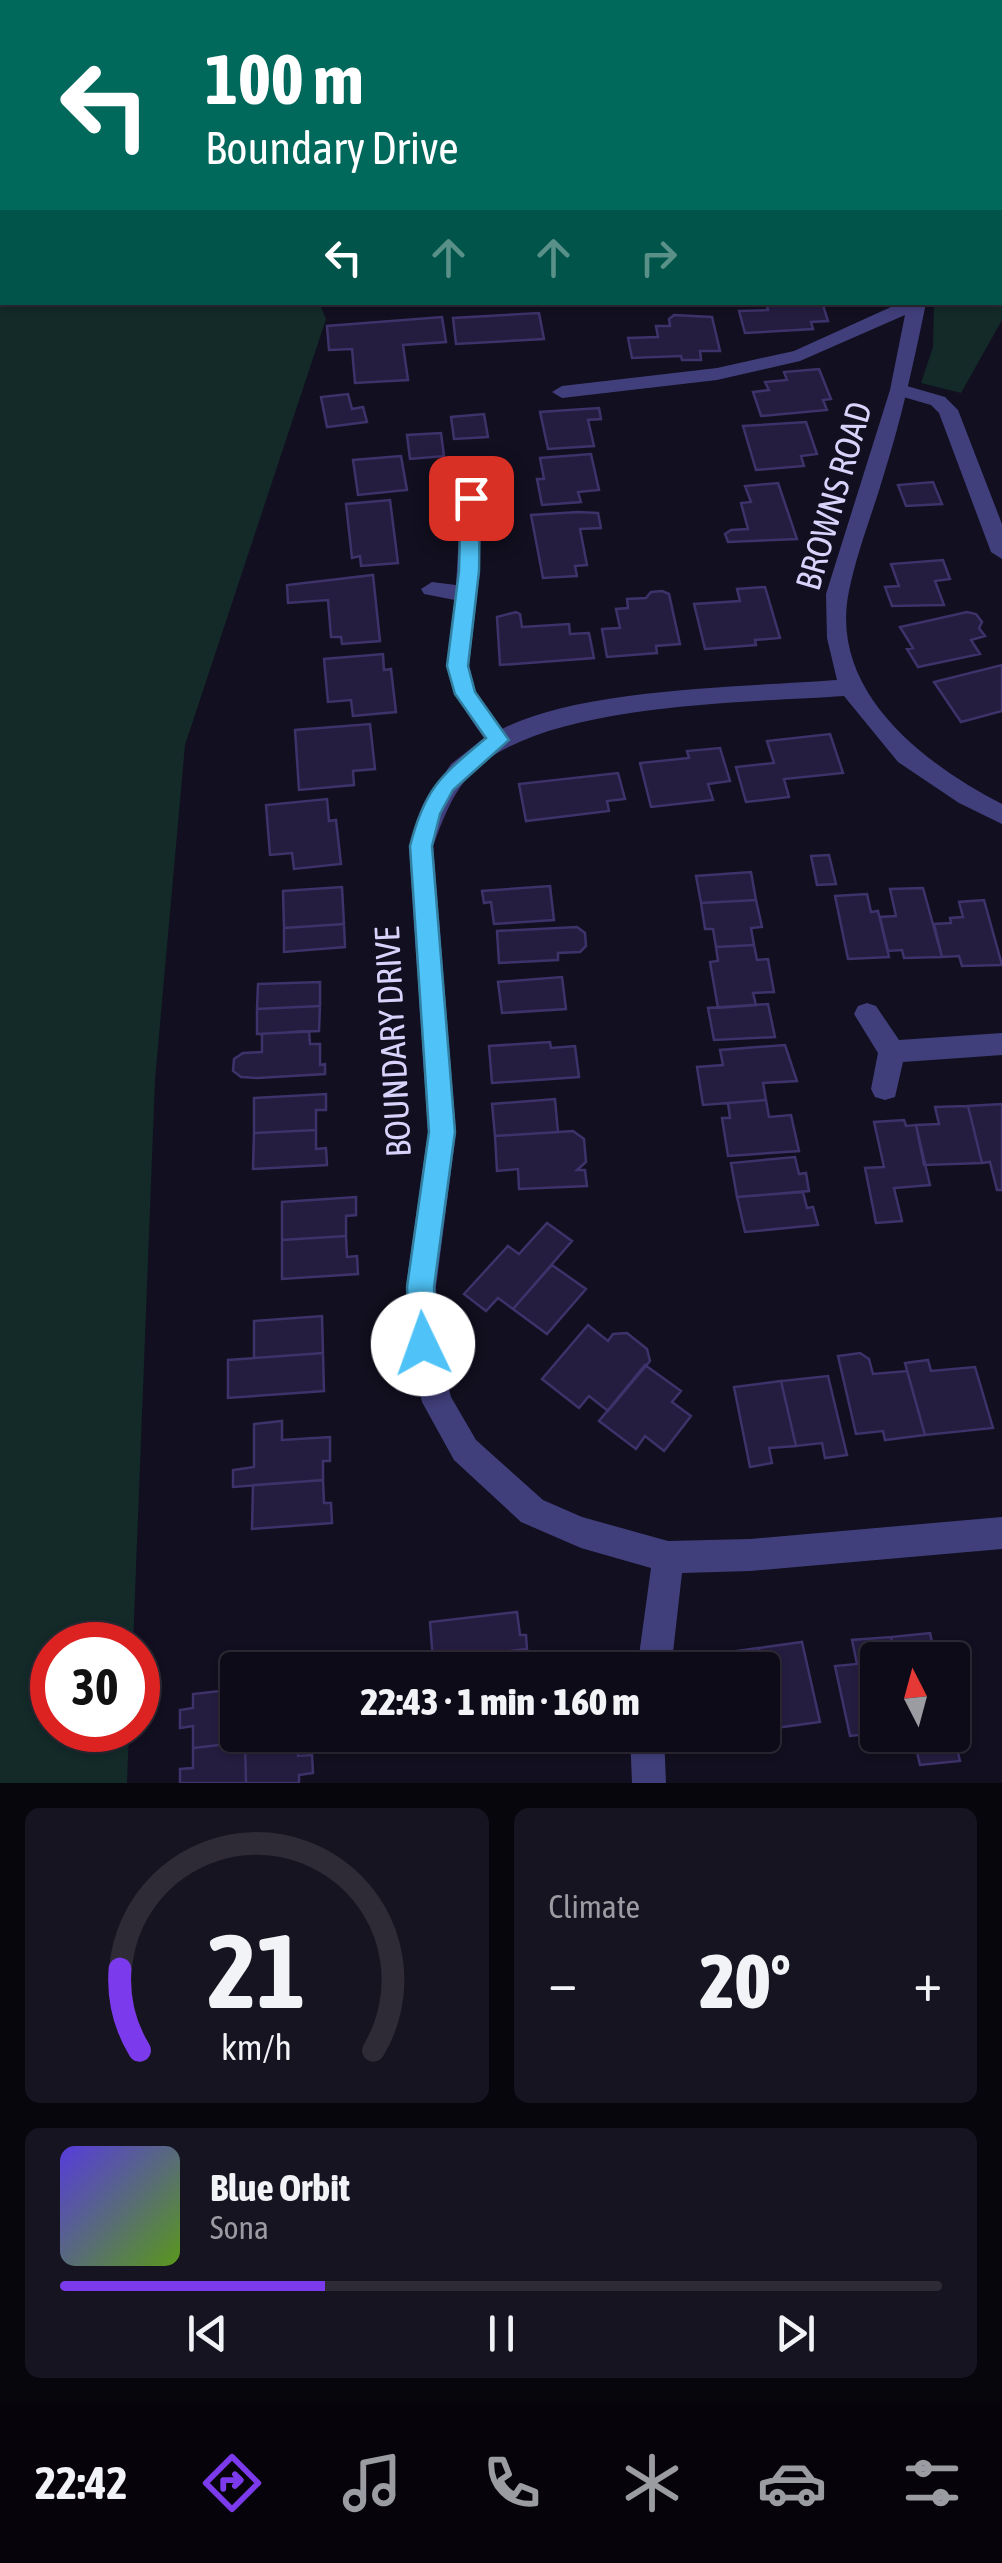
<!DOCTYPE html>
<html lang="en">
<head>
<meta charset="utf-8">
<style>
	:root { --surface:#0e0b18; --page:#171421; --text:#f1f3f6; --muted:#9b9ba2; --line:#2e2b37; --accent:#7c3aed }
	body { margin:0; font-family:"Asap Condensed",sans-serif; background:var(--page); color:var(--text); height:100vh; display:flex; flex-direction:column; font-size:38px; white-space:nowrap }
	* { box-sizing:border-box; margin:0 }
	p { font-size:32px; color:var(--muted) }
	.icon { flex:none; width:55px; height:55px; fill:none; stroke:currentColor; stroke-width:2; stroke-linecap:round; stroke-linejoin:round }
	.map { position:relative; height:1783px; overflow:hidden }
	.drawer { display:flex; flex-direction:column; gap:25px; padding:25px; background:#08060d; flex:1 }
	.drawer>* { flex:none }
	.banner { position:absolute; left:0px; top:0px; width:1002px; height:305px; box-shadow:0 2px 8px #0004,0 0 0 2px var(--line); background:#00695c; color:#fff; overflow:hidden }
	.needle { width:65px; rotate:354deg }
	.tools { position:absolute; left:860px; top:1642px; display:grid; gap:20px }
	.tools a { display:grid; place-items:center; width:110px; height:110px; border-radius:10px; background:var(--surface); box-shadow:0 2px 8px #0004,0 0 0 2px var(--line); font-size:50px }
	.speed { position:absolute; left:30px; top:1622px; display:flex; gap:20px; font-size:50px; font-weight:700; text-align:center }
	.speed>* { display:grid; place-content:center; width:130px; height:130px; border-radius:50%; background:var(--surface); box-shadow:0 2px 8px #0004,0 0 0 2px var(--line); line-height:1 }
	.speed .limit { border:15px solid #d22; background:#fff; color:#111 }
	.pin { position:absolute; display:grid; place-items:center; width:85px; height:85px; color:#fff; margin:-42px; border-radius:20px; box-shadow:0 5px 15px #0006 }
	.me { position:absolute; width:110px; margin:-55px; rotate:357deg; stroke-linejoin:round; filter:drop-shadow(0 0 8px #0008) }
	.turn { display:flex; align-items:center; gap:35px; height:210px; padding:0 40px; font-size:45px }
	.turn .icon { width:130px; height:130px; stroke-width:2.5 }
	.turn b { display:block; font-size:70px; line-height:85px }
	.lanes { display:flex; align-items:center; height:95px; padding:0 40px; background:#0003; justify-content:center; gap:50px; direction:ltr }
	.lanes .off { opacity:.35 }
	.big { font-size:75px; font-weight:800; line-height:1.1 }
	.drawer .card { flex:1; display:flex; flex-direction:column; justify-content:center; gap:15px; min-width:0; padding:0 35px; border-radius:15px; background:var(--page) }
	.drawer .dial { align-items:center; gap:0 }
	.dial svg { height:260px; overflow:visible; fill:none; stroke:var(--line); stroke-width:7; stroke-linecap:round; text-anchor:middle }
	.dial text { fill:var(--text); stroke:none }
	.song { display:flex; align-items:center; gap:30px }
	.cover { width:120px; height:120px; border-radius:15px; background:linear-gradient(135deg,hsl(250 70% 55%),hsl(90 70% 35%)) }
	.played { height:10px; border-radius:5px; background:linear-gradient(90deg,var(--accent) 30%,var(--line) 30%) }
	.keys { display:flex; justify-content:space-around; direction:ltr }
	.heat { display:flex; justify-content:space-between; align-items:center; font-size:55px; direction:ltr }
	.drawer .tiles { flex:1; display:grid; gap:25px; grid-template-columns:1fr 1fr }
	.card:last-child { grid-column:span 2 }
	.trip { position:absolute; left:220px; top:1652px; width:560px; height:100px; border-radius:10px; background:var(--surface); box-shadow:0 2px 8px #0004,0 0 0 2px var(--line); font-weight:800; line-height:100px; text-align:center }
	.tab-bar { display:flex; height:160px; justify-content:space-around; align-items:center; background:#06040a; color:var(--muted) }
	.tab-bar .icon { width:70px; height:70px }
	.tab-bar .selected { color:var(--accent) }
	.tab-bar b { font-size:45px; color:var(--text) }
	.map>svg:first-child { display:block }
</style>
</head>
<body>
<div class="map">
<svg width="1002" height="1783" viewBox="0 0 1002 1783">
	<rect width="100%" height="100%" fill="#120f20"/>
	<path fill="#132a29" d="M 0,0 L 514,2 L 2,2 L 2,302 L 319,302 L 326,319 L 185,745 L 155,1080 L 133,1645 L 52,1645 L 52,1730 L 129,1730 L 127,1783 L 0,1783 Z
		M 1002,236 L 1002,320 L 961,393 L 921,383 L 933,347 L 934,303 L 1000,302 Z"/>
	<path fill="#0e1e3a" d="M 512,0 L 969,0 L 946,2 Z"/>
	<path fill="#241d3f" stroke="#3d3269" stroke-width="2.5" d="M 766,302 L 822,302 L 828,321 L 811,322 L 813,329 L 745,333 L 739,311 L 768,310 Z
		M 539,313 L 544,339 L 456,344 L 453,318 Z
		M 674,315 L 712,317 L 720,351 L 700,351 L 701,360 L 682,360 L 681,356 L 632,358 L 628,338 L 658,337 L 656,326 L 670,326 L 669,319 Z
		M 442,317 L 446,342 L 403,345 L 408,380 L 355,383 L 352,349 L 329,350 L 327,326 Z
		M 819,369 L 831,399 L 823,400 L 827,410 L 761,416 L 753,392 L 769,390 L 765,382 L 787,380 L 784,372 Z
		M 348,394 L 352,409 L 363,407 L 367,422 L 327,427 L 321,397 Z
		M 599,408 L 601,419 L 588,420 L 594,446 L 548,449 L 540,412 Z
		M 484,414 L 488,437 L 454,439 L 451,417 Z
		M 806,422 L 817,454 L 801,456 L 804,466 L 756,470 L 743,426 Z
		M 441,433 L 444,456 L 410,459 L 407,435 Z
		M 591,454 L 599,490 L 578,492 L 581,502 L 542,505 L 537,479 L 544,479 L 540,458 Z
		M 401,456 L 407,490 L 358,495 L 353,460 Z
		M 933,482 L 942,504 L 906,506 L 898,485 Z
		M 778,483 L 797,539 L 728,542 L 725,534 L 731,530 L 748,529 L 741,503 L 751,502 L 745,486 Z
		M 390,500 L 398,563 L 361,566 L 360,556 L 352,558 L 346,504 Z
		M 578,512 L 598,513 L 601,528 L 580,529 L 587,565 L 575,566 L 577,576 L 543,578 L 531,515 Z
		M 943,560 L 950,579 L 935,581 L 944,605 L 892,606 L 885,587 L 899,586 L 891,564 Z
		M 373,575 L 380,641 L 342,644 L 341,637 L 331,637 L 328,600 L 288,603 L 287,585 Z
		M 765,587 L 780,638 L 755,640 L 756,645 L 705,649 L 694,604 L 740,601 L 737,589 Z
		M 662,591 L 669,594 L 680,644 L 656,646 L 657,653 L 607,657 L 602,629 L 620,628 L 616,609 L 628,608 L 627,599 L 646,598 L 651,592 Z
		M 516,612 L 520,614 L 522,627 L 569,624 L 570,634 L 589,633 L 594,658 L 500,665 L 497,617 Z
		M 967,612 L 976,614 L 982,622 L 979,628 L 985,636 L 971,640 L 980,654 L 918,667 L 907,649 L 913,648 L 900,627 Z
		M 383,654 L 384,670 L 391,669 L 396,712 L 353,716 L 351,700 L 328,702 L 324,659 Z
		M 1002,665 L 1002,711 L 961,722 L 934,682 Z
		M 370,724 L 375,769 L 353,771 L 354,785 L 299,790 L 295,730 Z
		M 830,734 L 843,773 L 784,779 L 789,797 L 746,802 L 736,767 L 774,763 L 767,741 Z
		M 720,748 L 730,781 L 708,784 L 713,800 L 651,807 L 640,763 L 689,758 L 687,751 Z
		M 618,773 L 625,799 L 607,801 L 609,811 L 526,821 L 519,784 Z
		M 327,799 L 329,821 L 336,820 L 341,864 L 294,869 L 292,853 L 270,855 L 266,805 Z
		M 829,855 L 836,884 L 817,885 L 811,856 Z
		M 751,872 L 756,900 L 701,903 L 696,876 Z
		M 550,886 L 554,920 L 494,924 L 491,902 L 484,903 L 482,891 Z
		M 342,887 L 344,924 L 284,928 L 283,891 Z
		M 923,888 L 942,957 L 904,958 L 902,950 L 888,951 L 880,917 L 896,916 L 890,889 Z
		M 867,894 L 871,912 L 878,911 L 889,957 L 848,959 L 835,896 Z
		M 756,900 L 762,927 L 751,928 L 754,945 L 716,947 L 713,929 L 705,929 L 701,903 Z
		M 984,900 L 1002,965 L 962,966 L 959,956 L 942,957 L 934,924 L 951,923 L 950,918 L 963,917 L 959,902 Z
		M 344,924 L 345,947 L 284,952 L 284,928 Z
		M 577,927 L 585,933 L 586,946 L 580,952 L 558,953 L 558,960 L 499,963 L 497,931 Z
		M 754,945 L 757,960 L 768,959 L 774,992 L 753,993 L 756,1005 L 718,1008 L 710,962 L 718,961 L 716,947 Z
		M 562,977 L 566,1009 L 502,1013 L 498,982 Z
		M 320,982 L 320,1006 L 257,1009 L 258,984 Z
		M 768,1004 L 775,1037 L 714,1040 L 708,1008 Z
		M 320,1006 L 319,1031 L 257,1034 L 257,1009 Z
		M 309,1031 L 310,1044 L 320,1044 L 320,1065 L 325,1064 L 325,1074 L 258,1078 L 241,1077 L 233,1071 L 234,1059 L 243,1053 L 262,1052 L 262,1034 Z
		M 550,1042 L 551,1048 L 575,1046 L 579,1077 L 492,1083 L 489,1046 Z
		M 785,1045 L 797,1081 L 763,1083 L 766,1100 L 703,1105 L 697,1067 L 723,1065 L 720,1050 Z
		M 326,1094 L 326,1110 L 316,1110 L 316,1130 L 254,1133 L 254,1098 Z
		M 555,1099 L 558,1132 L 495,1136 L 492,1104 Z
		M 766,1100 L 769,1117 L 791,1115 L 799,1151 L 728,1156 L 722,1118 L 730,1118 L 728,1103 Z
		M 1002,1104 L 1002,1190 L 997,1190 L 990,1162 L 982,1163 L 968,1106 Z
		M 968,1106 L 982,1163 L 924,1165 L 916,1125 L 939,1124 L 935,1107 Z
		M 904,1120 L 906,1126 L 916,1125 L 930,1185 L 894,1188 L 902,1221 L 876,1223 L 865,1168 L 884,1167 L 874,1122 Z
		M 316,1130 L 316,1149 L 326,1148 L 327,1165 L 253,1169 L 254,1133 Z
		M 573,1131 L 584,1139 L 586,1162 L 577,1170 L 585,1170 L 587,1186 L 519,1189 L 518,1169 L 497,1171 L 495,1136 Z
		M 795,1157 L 799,1174 L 806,1173 L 809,1191 L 737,1197 L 731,1163 Z
		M 803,1192 L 807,1208 L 813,1207 L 818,1225 L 745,1232 L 737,1197 Z
		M 356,1197 L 356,1215 L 346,1216 L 346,1236 L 282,1240 L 282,1202 Z
		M 547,1223 L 572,1241 L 513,1309 L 498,1298 L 486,1311 L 464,1294 L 508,1246 L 519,1254 Z
		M 346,1236 L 347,1257 L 357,1256 L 358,1274 L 282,1279 L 282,1240 Z
		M 552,1265 L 586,1289 L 547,1334 L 513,1309 Z
		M 322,1316 L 323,1353 L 254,1358 L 254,1321 Z
		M 588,1325 L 608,1341 L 613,1334 L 627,1333 L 647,1349 L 650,1361 L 608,1411 L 589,1396 L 579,1408 L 542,1379 Z
		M 323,1353 L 324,1391 L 228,1398 L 228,1360 Z
		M 860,1353 L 869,1359 L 873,1374 L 907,1371 L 925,1435 L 885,1440 L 883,1431 L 856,1434 L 838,1356 Z
		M 928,1360 L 931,1371 L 975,1367 L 993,1428 L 925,1435 L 905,1363 Z
		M 645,1365 L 681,1391 L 672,1402 L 691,1416 L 664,1451 L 645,1436 L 636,1449 L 599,1421 Z
		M 828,1376 L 847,1455 L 825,1458 L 822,1443 L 796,1446 L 781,1381 Z
		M 781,1381 L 796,1446 L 769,1448 L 772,1463 L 750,1467 L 734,1387 Z
		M 282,1421 L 282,1440 L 330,1437 L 330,1461 L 323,1461 L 323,1480 L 233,1487 L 233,1470 L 254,1467 L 254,1424 Z
		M 323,1480 L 324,1503 L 331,1503 L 332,1523 L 252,1529 L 253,1485 Z
		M 517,1612 L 520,1635 L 526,1635 L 527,1649 L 433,1660 L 430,1622 Z
		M 930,1633 L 936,1660 L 896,1660 L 891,1637 Z
		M 891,1637 L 896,1660 L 878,1660 L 878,1733 L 850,1736 L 835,1666 L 857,1664 L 852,1640 Z
		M 802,1642 L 820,1722 L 775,1728 L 759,1648 Z
		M 759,1648 L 775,1728 L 762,1730 L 762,1670 L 718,1670 L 715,1654 Z
		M 527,1649 L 529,1663 L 523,1664 L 523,1670 L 434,1670 L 433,1660 Z
		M 238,1689 L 238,1735 L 245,1735 L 245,1742 L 193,1748 L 193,1726 L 180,1728 L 180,1710 L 193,1708 L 193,1694 Z
		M 952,1729 L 960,1761 L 920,1765 L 913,1735 L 952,1735 Z
		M 298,1736 L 298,1756 L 312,1755 L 313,1773 L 299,1775 L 299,1783 L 246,1783 L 245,1742 Z
		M 245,1742 L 246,1783 L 180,1783 L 180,1769 L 193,1768 L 193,1748 Z"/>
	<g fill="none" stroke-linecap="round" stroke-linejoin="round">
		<path fill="#413f7b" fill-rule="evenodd" d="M 900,384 L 945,397 L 958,410 L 1002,524 L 1002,559 L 991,552 L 939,413 L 931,405 L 893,394 L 890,390 Z"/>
		<path fill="#413f7b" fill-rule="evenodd" d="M 1000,222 L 1002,222 L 1002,232 L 1000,232 Z
			M 902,302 L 926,303 C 914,361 902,417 884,474 C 873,512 857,551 849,591 C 828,691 924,764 1002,804 L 1002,824 L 959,803 L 898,762 L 844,696 C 747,703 533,702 468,777 C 450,798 442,822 433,846 L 456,1132 L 436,1287 L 438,1344 L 451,1397 L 476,1440 L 543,1500 L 582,1517 L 668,1541 L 750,1539 L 1002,1517 L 1002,1549 L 750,1571 L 682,1573 L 671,1670 L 637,1670 L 651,1568 L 581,1548 L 521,1522 L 454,1460 L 422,1402 L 408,1344 L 406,1287 L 428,1132 L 409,846 L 429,797 L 451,764 L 484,738 C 442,679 446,670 455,600 L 424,594 L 421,589 L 432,582 L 456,585 L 461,498 L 464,493 L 478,493 L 480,571 L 469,666 L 476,692 L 502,729 C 581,688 745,687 837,680 L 827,638 L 826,594 L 890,390 L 905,315 L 800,361 L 717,380 L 562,398 L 552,392 L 562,386 L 717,368 L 794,351 Z
			M 867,1003 L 876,1006 L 899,1040 L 1002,1033 L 1002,1055 L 903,1062 L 895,1097 L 885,1100 L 875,1097 L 871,1089 L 878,1053 L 854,1014 L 858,1006 Z
			M 630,1735 L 664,1735 L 666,1783 L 632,1783 Z"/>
	</g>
	<path fill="#4fc3f7" stroke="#337fa1" stroke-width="2.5" d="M 471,492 L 480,498 L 479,571 L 468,666 L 475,692 L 509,740 L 453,790 L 440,814 L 432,846 L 455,1132 L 434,1287 L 437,1344 L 433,1353 L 423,1356 L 414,1353 L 410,1344 L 407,1287 L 429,1132 L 410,846 C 425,787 441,776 486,738 L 455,694 L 447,666 L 459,571 L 461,498 Z"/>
	<g text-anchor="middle" stroke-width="10" stroke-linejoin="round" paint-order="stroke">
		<g font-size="35" fill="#d8d3fb" stroke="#120f20">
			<text transform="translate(834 496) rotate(-74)" y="12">BROWNS ROAD</text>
			<text transform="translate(393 1042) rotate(-93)" y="12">BOUNDARY DRIVE</text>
		</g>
	</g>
</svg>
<div class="tools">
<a><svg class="needle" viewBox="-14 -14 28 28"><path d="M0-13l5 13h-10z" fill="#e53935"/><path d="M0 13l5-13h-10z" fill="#9b9ba2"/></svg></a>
</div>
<div class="speed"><div class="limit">30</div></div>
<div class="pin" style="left:471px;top:498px;background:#d93025"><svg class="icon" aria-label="arrive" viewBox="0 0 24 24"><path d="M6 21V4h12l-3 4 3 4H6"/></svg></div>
<svg class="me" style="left:423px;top:1344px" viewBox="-20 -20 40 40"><circle r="19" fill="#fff"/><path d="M0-13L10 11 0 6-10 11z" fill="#4fc3f7"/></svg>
<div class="trip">22:43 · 1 min · 160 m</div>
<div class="banner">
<div class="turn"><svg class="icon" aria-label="left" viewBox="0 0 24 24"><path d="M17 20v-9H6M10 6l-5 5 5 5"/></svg><div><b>100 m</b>Boundary Drive</div></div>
<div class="lanes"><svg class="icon" aria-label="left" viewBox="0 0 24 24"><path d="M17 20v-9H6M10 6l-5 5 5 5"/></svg><svg class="icon off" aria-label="ahead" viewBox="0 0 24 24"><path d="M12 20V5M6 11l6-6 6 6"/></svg><svg class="icon off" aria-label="ahead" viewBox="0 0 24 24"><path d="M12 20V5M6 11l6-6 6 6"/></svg><svg class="icon off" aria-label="right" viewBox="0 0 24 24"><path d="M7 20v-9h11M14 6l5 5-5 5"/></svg></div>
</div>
</div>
<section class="drawer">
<div class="tiles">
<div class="card dial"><svg viewBox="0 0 100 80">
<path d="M14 69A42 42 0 1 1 86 69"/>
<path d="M14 69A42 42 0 0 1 8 44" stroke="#7c3aed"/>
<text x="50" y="56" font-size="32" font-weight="700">21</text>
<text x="50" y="72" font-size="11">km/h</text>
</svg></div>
<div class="card"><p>Climate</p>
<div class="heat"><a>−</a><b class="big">20°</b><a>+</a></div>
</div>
<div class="card">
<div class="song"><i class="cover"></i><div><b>Blue Orbit</b><p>Sona</p></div></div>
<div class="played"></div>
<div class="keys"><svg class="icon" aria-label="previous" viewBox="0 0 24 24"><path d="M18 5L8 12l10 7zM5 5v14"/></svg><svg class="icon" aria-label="pause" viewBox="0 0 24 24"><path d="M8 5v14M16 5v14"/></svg><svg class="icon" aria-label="next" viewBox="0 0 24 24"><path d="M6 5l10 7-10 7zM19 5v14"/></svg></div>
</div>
</div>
</section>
<nav class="tab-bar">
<b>22:42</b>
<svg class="icon selected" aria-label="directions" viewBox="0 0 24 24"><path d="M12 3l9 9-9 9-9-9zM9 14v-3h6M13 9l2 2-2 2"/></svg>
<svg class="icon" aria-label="music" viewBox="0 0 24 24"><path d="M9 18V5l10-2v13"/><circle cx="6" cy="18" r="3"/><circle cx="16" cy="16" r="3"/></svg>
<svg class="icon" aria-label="phone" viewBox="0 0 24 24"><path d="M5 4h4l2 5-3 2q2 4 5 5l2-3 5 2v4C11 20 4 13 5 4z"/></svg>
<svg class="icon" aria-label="climate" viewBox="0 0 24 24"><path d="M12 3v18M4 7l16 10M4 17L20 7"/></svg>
<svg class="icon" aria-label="car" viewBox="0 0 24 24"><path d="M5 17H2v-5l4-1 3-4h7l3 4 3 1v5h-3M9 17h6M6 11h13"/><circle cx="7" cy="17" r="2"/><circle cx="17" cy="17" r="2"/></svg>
<svg class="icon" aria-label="filters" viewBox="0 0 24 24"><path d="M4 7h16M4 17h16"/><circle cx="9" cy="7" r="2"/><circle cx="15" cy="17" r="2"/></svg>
</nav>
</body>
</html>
